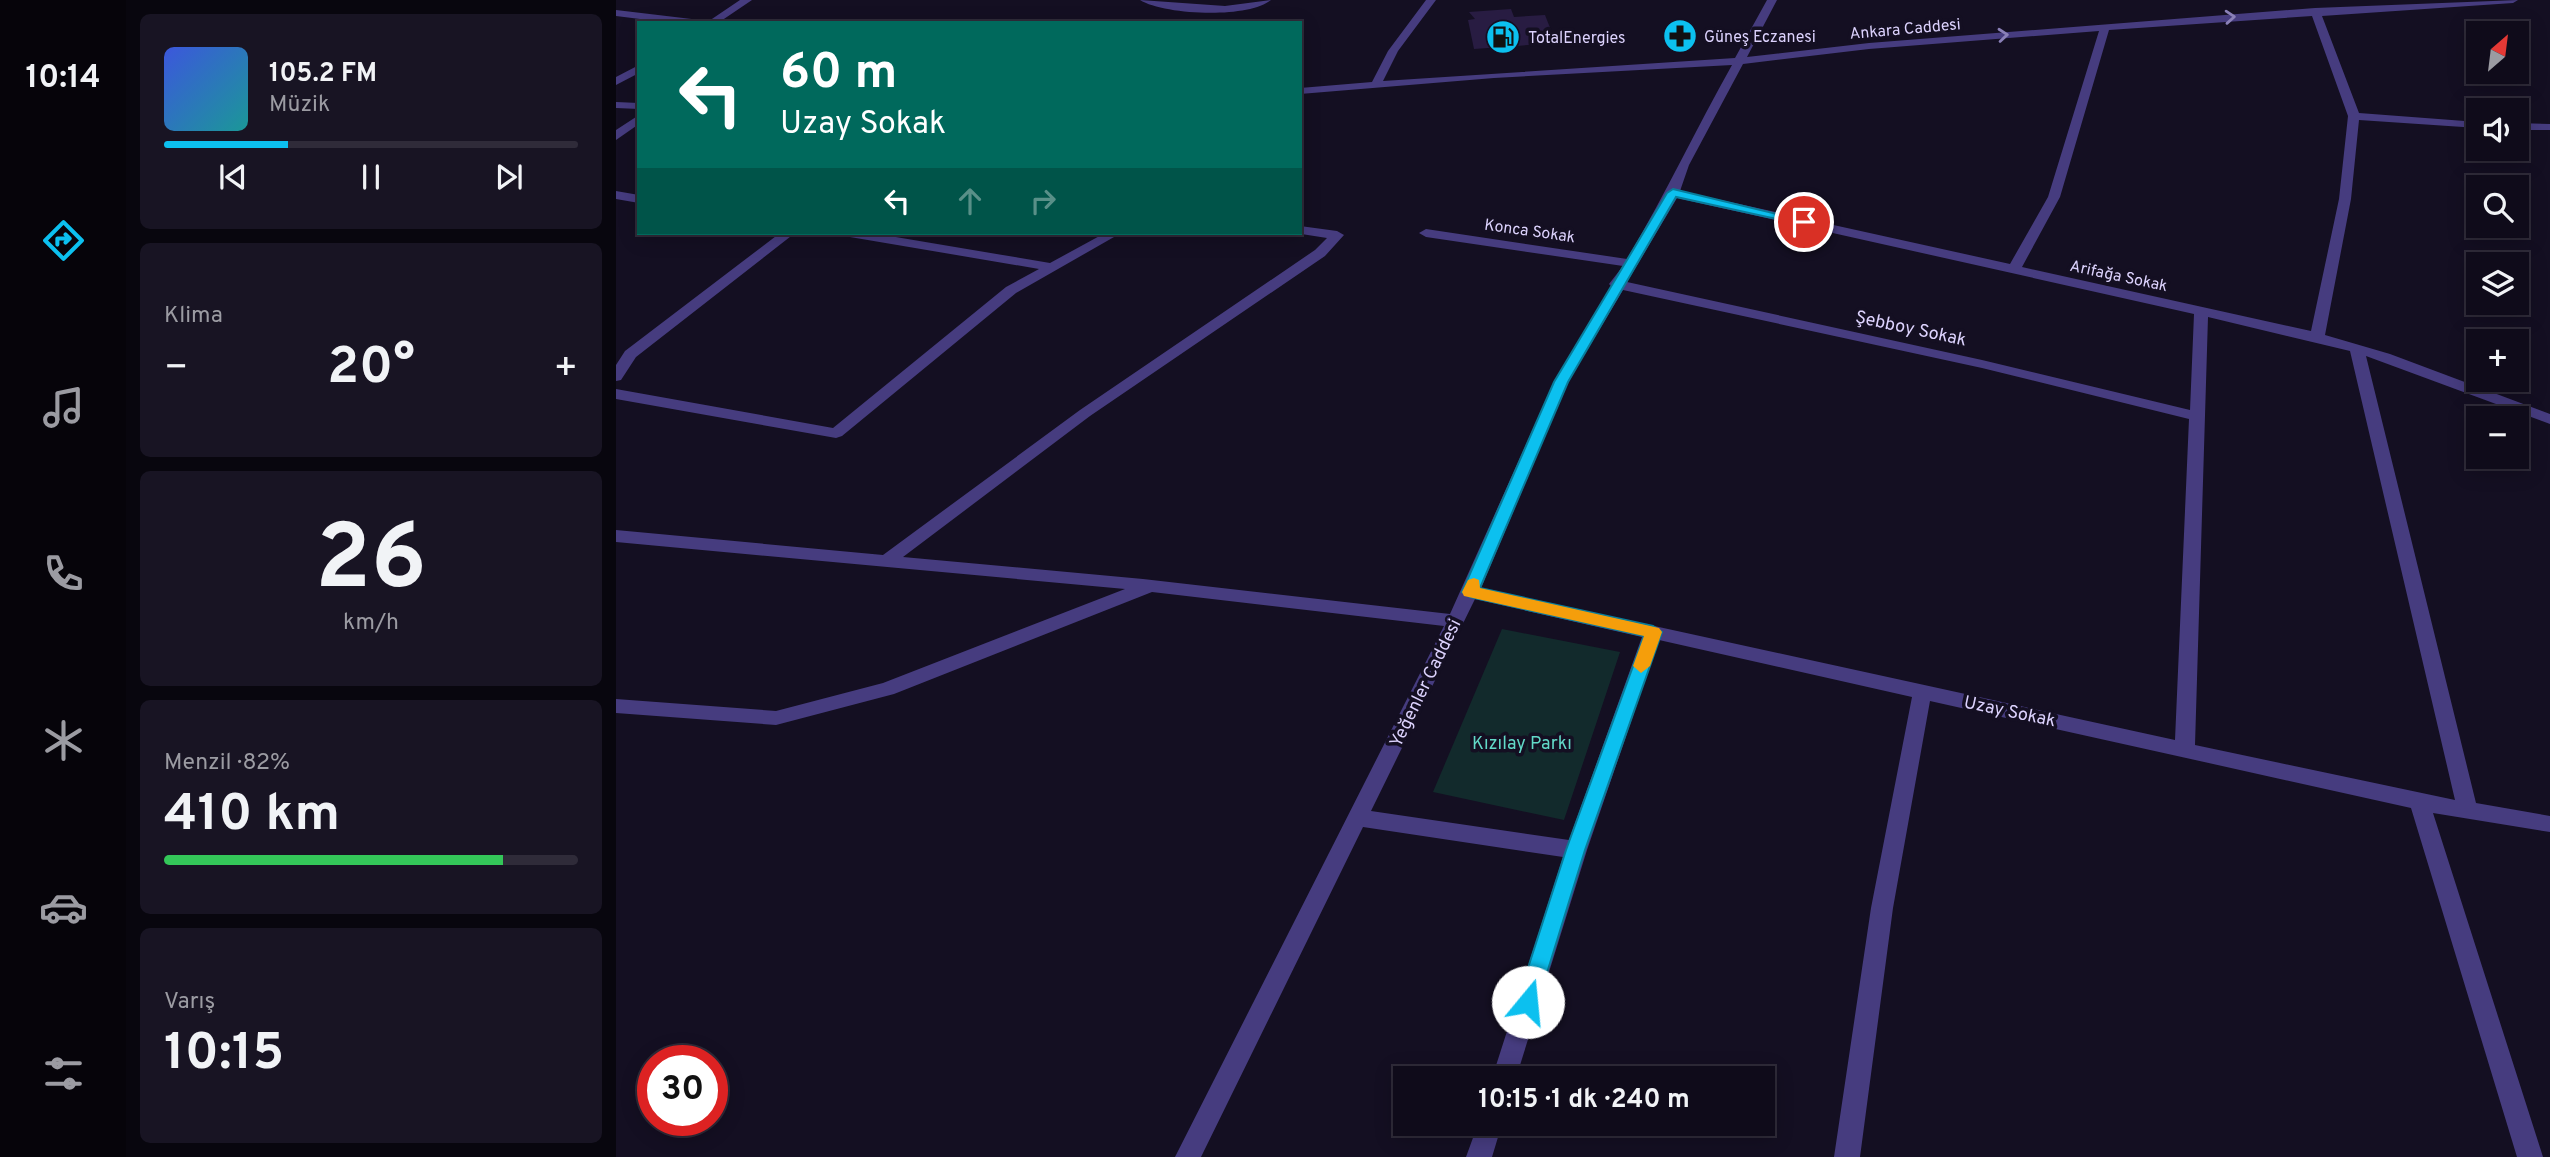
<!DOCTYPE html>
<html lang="tr">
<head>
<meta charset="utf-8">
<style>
	:root { --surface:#0f0b1a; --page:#181423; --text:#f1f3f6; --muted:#9b9ba2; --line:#2f2b39; --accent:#0cc0ef }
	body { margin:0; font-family:Overpass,sans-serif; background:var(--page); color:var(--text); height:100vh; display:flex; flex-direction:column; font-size:26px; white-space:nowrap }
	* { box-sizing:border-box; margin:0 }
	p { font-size:23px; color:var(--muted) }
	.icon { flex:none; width:38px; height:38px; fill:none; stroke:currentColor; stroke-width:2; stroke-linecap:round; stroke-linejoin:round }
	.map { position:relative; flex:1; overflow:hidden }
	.drawer { display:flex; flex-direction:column; gap:14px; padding:14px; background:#08060e; width:490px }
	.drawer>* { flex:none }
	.guide { position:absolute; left:21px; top:21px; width:665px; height:214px; border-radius:0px; box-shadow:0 4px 18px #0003,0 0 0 2px var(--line); background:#00695c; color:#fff; overflow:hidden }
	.needle { width:46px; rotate:28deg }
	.buttons { position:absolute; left:1850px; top:21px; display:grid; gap:14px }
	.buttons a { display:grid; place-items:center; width:63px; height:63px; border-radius:0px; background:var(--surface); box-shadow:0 4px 18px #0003,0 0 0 2px var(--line); font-size:35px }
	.speed { position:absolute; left:21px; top:1045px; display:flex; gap:14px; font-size:35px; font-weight:700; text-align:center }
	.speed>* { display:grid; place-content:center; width:91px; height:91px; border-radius:50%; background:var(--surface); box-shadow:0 4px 18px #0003,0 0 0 2px var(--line); line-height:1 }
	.speed .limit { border:10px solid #d22; background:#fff; color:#111 }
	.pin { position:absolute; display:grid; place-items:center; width:60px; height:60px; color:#fff; margin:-30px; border:4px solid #fff; border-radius:50%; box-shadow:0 2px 7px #0007 }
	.me { position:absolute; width:77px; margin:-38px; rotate:17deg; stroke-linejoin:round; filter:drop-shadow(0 0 5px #0008) }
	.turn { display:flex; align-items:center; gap:24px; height:147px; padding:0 28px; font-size:32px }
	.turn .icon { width:91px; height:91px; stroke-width:2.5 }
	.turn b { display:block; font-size:49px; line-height:60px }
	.lanes { display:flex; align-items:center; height:66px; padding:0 28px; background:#0003; justify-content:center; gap:35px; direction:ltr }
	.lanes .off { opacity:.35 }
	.big { font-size:52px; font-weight:700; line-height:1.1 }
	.drawer .tile { flex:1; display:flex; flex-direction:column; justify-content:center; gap:10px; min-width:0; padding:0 24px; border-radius:10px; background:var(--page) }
	.drawer .dial { align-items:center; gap:0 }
	.dial b { font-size:91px; line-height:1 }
	.song { display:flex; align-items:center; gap:21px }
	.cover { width:84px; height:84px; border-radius:10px; background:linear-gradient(135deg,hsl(230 70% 55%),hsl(180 70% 35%)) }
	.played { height:7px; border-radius:4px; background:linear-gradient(90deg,var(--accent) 30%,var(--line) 30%) }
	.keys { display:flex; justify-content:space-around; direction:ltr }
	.heat { display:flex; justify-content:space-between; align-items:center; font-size:38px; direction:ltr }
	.charge { height:10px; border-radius:5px; background:linear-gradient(90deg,#34c759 82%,var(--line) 0) }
	.trip { position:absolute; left:777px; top:1066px; width:382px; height:70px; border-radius:0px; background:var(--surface); box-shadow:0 4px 18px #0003,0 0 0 2px var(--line); font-weight:700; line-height:70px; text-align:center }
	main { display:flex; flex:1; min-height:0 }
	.tab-bar { display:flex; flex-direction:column; width:126px; justify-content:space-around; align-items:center; background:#06040a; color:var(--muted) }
	.tab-bar .icon { width:49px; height:49px }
	.tab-bar .selected { color:var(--accent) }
	.tab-bar b { font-size:32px; color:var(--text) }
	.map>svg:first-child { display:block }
</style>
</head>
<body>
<main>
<nav class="tab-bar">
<b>10:14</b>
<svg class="icon selected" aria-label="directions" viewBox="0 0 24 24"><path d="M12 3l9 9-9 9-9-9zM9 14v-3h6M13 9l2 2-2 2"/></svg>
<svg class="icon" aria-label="music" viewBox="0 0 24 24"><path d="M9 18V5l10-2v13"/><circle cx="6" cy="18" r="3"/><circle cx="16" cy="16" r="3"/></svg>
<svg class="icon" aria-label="phone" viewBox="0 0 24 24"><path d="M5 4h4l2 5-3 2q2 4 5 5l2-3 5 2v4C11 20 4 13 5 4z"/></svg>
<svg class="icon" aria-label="climate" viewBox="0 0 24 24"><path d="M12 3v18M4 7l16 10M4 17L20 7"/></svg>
<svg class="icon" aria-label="car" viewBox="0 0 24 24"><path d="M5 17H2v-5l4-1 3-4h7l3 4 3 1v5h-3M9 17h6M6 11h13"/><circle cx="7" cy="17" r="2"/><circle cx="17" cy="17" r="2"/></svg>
<svg class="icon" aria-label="filters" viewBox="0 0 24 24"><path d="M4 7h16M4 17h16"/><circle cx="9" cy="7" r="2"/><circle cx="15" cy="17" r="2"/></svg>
</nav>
<section class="drawer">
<div class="tile">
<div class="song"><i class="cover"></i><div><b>105.2 FM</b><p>Müzik</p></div></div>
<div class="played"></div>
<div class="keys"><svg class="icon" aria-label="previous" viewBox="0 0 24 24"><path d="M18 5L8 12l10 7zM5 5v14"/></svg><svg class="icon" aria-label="pause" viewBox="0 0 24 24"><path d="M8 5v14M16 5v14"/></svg><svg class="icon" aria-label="next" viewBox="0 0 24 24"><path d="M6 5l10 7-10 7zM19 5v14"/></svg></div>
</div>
<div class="tile"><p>Klima</p>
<div class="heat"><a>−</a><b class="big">20°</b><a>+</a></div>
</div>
<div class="tile dial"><b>26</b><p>km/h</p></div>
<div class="tile"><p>Menzil · 82%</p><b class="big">410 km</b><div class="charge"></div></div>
<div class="tile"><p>Varış</p><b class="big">10:15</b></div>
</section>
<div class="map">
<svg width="1934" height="1157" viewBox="0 0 1934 1157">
	<rect width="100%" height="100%" fill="#140f22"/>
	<path fill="#122a2c" d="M 886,629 L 1004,652 L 948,820 L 817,792 Z"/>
	<path fill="#281c42" d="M 895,9 L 898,17 L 929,15 L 940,43 L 858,49 L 852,20 L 859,19 L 853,12 Z"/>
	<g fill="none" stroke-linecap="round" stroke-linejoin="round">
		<path fill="#463c7f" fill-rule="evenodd" d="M 124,0 L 136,0 L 102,23 L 90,23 Z
			M 524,0 L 609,6 L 655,0 C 632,19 548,15 524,0 Z
			M 810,0 L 820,0 L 782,51 L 767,81 L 1119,58 L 1151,0 L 1161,0 L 1131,57 L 1253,43 L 1699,8 L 1902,0 L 1897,3 L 1706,16 L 1743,113 L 1862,122 L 1862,128 L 1743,120 L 1735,199 L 1709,335 L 1774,354 L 1934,414 L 1934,424 L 1750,356 L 1860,803 L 1934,816 L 1934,832 L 1817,813 L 1927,1157 L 1901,1157 L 1795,808 L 1314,701 L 1277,908 L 1244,1157 L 1218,1157 L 1255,908 L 1296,697 L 1043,640 L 971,850 L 900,1078 L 876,1078 L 947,857 L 747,827 L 585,1157 L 559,1157 L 828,626 L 536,592 L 278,694 L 160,725 L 0,713 L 0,699 L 160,711 L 267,683 L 509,589 L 0,542 L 0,530 L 267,555 L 464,410 L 699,250 L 711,238 L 679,233 L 684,233 L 684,226 L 721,231 L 728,235 L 709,256 L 474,416 L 287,557 L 527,579 L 834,614 L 938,382 L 995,286 L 993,284 L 1007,266 L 810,237 L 803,233 L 810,229 L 1011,259 C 1049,195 1080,129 1116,65 L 878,78 L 684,94 L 684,88 L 756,82 L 772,51 ZM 1696,16 L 1732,116 L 1723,199 L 1695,331 L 1406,267 L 1444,197 L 1493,30 ZM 1483,31 L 1432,197 L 1394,264 L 1064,191 L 1073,165 L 1127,64 L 1253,49 ZM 1061,198 L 1578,314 L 1574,410 L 1366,360 L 1011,282 ZM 1007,290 L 1366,368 L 1573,419 L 1559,740 L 865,588 L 952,382 ZM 1592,317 L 1734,351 L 1839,800 L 1579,745 ZM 859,599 L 1026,637 L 953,840 L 755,811 Z
			M 0,10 L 84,20 L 89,23 L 56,23 L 0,16 Z
			M 23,65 L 23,73 L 0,85 L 0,77 Z
			M 0,102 L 23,103 L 23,109 L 0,108 Z
			M 23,115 L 23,124 L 0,140 L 0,130 Z
			M 1900,123 L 1934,124 L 1934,130 L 1900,130 Z
			M 0,191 L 23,195 L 23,203 L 0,199 Z
			M 164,233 L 179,233 L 20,357 L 5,380 L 0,381 L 0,365 L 9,351 Z
			M 227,233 L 256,233 L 434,263 L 489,233 L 505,233 L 400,293 L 226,436 L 220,438 L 0,399 L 0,389 L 217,428 L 390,287 L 423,269 L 234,237 Z
			M 862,1124 L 886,1124 L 876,1157 L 850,1157 Z"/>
	</g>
	<defs><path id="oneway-chevron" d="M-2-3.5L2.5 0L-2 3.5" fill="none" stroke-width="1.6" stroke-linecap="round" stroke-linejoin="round" transform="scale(1.75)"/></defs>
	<g stroke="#8a80b8">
		<use href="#oneway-chevron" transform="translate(1614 17) rotate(-4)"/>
		<use href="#oneway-chevron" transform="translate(1387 35) rotate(-5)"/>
	</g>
	<path fill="#0cc0ef" stroke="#087d9b" stroke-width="2" d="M 1057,189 L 1194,222 L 1188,225 L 1060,197 L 952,382 L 864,588 L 1037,626 L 1046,632 L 969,850 L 922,1002 L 919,1009 L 912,1012 L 905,1009 L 901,1002 L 950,850 L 1028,636 L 854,597 L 846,592 L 938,382 L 1051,193 Z"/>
	<path fill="#f59e0b" d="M 858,578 L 863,580 L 864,588 L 1043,628 L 1046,632 L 1034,666 L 1025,673 L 1017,666 L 1028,636 L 848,596 L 846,592 L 852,580 Z"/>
	<defs>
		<g id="pharmacy-disc" transform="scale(1.75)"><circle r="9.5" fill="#0cc0ef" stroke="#140f22"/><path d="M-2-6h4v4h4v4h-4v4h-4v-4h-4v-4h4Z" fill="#111"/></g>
		<g id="fuel-disc" transform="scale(1.75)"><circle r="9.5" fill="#0cc0ef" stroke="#140f22"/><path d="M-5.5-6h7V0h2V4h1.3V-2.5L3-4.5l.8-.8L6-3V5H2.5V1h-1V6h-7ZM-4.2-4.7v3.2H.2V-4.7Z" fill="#111"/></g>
	</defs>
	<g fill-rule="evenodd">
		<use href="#pharmacy-disc" x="1064" y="36"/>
		<use href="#fuel-disc" x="887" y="37"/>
	</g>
	<g text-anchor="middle" stroke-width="7" stroke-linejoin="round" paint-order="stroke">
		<g font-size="16" fill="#dcd2fd" stroke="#140f22">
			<text transform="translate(1289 28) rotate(-5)" y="6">Ankara Caddesi</text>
			<text transform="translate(914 230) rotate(8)" y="6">Konca Sokak</text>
			<text transform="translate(1503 275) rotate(12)" y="6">Arifağa Sokak</text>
		</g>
		<g font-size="16" fill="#dcd2fd" stroke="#140f22" text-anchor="start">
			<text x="1088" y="42">Güneş Eczanesi</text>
			<text x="912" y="43">TotalEnergies</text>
		</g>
		<g font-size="18" fill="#dcd2fd" stroke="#140f22">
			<text transform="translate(1295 328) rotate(12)" y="6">Şebboy Sokak</text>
			<text transform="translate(809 683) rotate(-64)" y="6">Yeğenler Caddesi</text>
			<text transform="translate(1394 711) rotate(12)" y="6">Uzay Sokak</text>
		</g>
		<g font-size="18" fill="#62d9c8" stroke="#140f22">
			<text x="906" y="749">Kızılay Parkı</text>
		</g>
	</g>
</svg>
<div class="buttons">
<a><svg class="needle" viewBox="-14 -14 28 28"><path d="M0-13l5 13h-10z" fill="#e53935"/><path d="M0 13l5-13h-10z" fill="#9b9ba2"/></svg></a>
<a><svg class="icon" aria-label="sound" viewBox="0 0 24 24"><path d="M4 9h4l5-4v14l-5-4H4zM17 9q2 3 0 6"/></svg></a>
<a><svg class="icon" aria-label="search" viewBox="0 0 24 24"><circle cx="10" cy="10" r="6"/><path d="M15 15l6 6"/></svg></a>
<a><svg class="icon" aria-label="layers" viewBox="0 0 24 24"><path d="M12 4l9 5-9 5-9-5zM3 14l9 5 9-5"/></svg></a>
<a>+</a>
<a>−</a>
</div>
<div class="speed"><div class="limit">30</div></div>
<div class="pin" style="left:1188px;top:222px;background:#d93025"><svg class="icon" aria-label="arrive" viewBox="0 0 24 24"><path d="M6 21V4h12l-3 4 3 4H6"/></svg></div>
<svg class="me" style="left:912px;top:1002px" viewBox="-20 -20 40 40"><circle r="19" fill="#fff"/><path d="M0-13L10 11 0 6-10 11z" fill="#0cc0ef"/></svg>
<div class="trip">10:15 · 1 dk · 240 m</div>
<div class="guide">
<div class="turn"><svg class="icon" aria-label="left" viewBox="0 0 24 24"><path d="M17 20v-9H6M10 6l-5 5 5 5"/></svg><div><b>60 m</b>Uzay Sokak</div></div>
<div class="lanes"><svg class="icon" aria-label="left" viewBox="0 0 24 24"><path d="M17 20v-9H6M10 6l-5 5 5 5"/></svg><svg class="icon off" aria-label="ahead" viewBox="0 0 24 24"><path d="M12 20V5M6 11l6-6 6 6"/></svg><svg class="icon off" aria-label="right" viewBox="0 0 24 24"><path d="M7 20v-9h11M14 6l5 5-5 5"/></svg></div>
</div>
</div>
</main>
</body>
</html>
